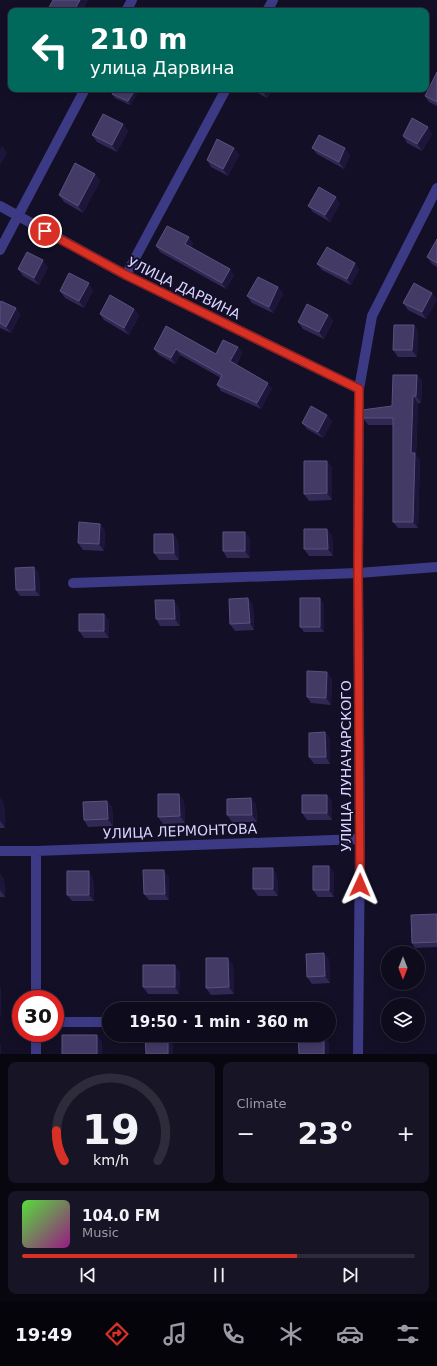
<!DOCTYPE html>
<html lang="en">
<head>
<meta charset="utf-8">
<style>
	:root { --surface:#0e0b1c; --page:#171425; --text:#f1f3f6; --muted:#9b9ba3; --line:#2e2b3b; --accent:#d93025 }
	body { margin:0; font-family:"DejaVu Sans",sans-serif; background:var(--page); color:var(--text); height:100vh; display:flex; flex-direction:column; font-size:15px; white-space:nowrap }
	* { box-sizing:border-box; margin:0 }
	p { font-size:13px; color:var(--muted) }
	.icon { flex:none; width:22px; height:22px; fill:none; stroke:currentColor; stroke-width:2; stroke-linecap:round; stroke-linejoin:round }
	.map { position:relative; height:1054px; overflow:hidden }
	.panel { display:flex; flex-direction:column; gap:8px; padding:8px; background:#08060f; flex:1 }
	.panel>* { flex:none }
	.banner { position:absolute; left:8px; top:8px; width:421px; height:84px; border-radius:8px; box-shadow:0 2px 10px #0003,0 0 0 1px var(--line); background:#00695c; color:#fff; overflow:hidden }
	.needle { width:26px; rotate:180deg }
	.tools { position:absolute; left:381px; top:946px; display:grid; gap:8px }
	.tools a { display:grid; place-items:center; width:44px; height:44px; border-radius:50%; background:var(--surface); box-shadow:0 2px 10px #0003,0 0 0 1px var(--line); font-size:20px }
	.speed { position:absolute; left:12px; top:990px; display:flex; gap:8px; font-size:20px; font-weight:700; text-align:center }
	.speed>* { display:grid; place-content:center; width:52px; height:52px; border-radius:50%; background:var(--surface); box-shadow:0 2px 10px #0003,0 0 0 1px var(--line); line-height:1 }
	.speed .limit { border:6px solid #d22; background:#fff; color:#111 }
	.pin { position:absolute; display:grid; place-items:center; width:34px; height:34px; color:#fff; margin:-17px; border:2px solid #fff; border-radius:50%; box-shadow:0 1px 4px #0007 }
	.me { position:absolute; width:44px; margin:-22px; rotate:1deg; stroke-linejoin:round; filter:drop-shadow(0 0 3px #0008) }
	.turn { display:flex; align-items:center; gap:14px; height:84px; padding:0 16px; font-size:18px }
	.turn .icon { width:52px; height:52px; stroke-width:2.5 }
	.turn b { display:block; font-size:28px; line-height:34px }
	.big { font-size:30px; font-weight:800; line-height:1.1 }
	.panel .card { flex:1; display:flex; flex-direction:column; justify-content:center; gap:6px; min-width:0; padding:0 14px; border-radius:8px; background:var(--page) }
	.panel .dial { align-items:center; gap:0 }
	.dial svg { height:104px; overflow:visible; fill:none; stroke:var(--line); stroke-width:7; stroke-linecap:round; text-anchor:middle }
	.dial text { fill:var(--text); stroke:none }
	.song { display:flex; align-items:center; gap:12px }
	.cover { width:48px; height:48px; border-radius:6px; background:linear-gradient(135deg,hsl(110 70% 55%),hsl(310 70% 35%)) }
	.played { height:4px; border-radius:2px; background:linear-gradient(90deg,var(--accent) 70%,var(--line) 70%) }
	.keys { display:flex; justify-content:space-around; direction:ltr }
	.heat { display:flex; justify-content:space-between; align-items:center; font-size:22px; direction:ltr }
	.panel .tiles { flex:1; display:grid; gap:8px; grid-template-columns:1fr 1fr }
	.card:last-child { grid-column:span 2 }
	.trip { position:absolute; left:102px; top:1002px; width:234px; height:40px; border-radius:20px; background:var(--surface); box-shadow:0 2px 10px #0003,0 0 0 1px var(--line); font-weight:800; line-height:40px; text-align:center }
	.tab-bar { display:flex; height:64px; justify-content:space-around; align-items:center; background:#06040b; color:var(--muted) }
	.tab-bar .icon { width:28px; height:28px }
	.tab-bar .current { color:var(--accent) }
	.tab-bar b { font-size:18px; color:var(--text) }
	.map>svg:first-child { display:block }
</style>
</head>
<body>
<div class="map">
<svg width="437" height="1054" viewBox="0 0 437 1054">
	<rect width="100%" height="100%" fill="#130f26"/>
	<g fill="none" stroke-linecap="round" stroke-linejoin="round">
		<path stroke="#3d3a85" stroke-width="10" d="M 126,11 L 132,0
			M 267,11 L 273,0
			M 0,206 L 126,275 L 359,389
			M 0,250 L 85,89
			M 126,275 L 226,89
			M 73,583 L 358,573 L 437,567
			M 0,851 L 36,851 L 360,839
			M 36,851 L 36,999
			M 55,1022 L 109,1022
			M 36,1054 L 36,1033
			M 358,1054 L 360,839 L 358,573 L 359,389 L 372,316 L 437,188"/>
	</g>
	<path fill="#312854" d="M 437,72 L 437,106 L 429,102 L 425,96 Z
		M 250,89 L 273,89 L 267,98 Z
		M 112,94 L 137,94 L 130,105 L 115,98 Z
		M 123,124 L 128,131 L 117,152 L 97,142 L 92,135 Z
		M 432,134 L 422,151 L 407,143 L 403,136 Z
		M 234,148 L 239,155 L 228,176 L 211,167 L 207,160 Z
		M 312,148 L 350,155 L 344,169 L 317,154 Z
		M 95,174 L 100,181 L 83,213 L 64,202 L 59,195 Z
		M 340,203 L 330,222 L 313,212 L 308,206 Z
		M 437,239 L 437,267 L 432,264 L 427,257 Z
		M 193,243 L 191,247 L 234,275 L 226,289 L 160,252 L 156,246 Z
		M 317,264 L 359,269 L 351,285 L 322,270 Z
		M 48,267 L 39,285 L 23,276 L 18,269 Z
		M 278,287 L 283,294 L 273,313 L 252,303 L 247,296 Z
		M 93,290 L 84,308 L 65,298 L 60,291 Z
		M 432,293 L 437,300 L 426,319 L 408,310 L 403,303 Z
		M 0,303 L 16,308 L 20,315 L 11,333 L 0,328 Z
		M 134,309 L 139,316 L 129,335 L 104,320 L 100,314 Z
		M 328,315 L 333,321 L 324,339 L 303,329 L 298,322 Z
		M 414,325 L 418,331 L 417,357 L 398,357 L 393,350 Z
		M 166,326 L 216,354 L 238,347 L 242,353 L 236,365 L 272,388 L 261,409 L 221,391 L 217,385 L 221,378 L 180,355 L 175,364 L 159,355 L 154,349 Z
		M 417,375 L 422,381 L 421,403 L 418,403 L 416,455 L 420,460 L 418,528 L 398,528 L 393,522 L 393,425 L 368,425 L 363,418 L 392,406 Z
		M 327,415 L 332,422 L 323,438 L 307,429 L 302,423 Z
		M 327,461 L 332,468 L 332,500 L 309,501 L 304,494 Z
		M 100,524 L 105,530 L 104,551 L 83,550 L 78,543 Z
		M 173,534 L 178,541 L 179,560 L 159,560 L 154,553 Z
		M 332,535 L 333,556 L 309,556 L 304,549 Z
		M 250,538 L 250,558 L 227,558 L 223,551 Z
		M 34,567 L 39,574 L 40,596 L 20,596 L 16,590 Z
		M 248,598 L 253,605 L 254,630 L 235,631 L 230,624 Z
		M 324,604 L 324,632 L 304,632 L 300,627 Z
		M 179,607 L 180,626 L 160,626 L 156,619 Z
		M 104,614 L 109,621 L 109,638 L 84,638 L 79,631 Z
		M 332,679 L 331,705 L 311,703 L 307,697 Z
		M 325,732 L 330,739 L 330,764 L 314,764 L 309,757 Z
		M 327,795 L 332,802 L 332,820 L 307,820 L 302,813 Z
		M 0,798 L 4,804 L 5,828 L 0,828 Z
		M 251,798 L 256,805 L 257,822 L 232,822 L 227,815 Z
		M 107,801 L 112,807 L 113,826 L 88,827 L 84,820 Z
		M 184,801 L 185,823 L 163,824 L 158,817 Z
		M 329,866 L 334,873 L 334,897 L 318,897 L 313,890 Z
		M 0,874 L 4,880 L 5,897 L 0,897 Z
		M 277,875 L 278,896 L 258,896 L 253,889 Z
		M 169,877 L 169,900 L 149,900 L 144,894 Z
		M 93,878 L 94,901 L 72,901 L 67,895 Z
		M 437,914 L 437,947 L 415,948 L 412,943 Z
		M 329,959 L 330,983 L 312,984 L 307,977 Z
		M 233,964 L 234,994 L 211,995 L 206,988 Z
		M 180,972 L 179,994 L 148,994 L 143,987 Z"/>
	<path fill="#1d163a" d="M 80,0 L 88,0 L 88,1 L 82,11 L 74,11 Z
		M 264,89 L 273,89 L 267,98 L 263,92 Z
		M 135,90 L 137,94 L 130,105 L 128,101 Z
		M 123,124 L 128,131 L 117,152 L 112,145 Z
		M 428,127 L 432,134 L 422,151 L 417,144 Z
		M 2,146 L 7,153 L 0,165 L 0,149 Z
		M 234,148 L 239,155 L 228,176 L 223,169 Z
		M 345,148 L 350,155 L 344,169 L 339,162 Z
		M 95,174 L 100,181 L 83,213 L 78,206 Z
		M 336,197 L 340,203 L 330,222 L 325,215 Z
		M 189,237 L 193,243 L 189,250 L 185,244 Z
		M 43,260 L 48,267 L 39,285 L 34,278 Z
		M 355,263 L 359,269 L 351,285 L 347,279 Z
		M 230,269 L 234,275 L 226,289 L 222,283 Z
		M 89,283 L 93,290 L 84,308 L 79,301 Z
		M 278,287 L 283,294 L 273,313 L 269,307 Z
		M 432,293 L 437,300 L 426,319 L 422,312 Z
		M 16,308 L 20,315 L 11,333 L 6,327 Z
		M 134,309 L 139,316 L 129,335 L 124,328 Z
		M 328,315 L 333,321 L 324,339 L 319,332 Z
		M 414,325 L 418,331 L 417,357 L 412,350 Z
		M 238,347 L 242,353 L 234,367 L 230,361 Z
		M 176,349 L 180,355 L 175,364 L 171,358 Z
		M 417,375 L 422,381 L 421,403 L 416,396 Z
		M 268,383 L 272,388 L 261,409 L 257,403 Z
		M 413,396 L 418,403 L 416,455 L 420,460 L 418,528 L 413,522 L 411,453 Z
		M 327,415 L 332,422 L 323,438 L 318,432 Z
		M 327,461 L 332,468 L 332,500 L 327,493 Z
		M 100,524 L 105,530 L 104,551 L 99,544 Z
		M 327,529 L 332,535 L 333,556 L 328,549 Z
		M 245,532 L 250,538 L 250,558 L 245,551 Z
		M 173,534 L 178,541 L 179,560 L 174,553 Z
		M 34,567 L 39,574 L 40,596 L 35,590 Z
		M 248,598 L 253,605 L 254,630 L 250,623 Z
		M 320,598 L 324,604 L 324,632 L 320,627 Z
		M 174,600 L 179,607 L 180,626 L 175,619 Z
		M 104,614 L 109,621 L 109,638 L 104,631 Z
		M 327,672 L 332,679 L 331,705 L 326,698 Z
		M 325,732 L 330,739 L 330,764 L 326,757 Z
		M 179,794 L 184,801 L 185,823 L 180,816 Z
		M 327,795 L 332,802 L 332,820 L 327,813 Z
		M 0,798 L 4,804 L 5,828 L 0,821 Z
		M 251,798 L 256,805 L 257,822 L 252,815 Z
		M 107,801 L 112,807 L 113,826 L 108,819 Z
		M 329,866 L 334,873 L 334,897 L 329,890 Z
		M 273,868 L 277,875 L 278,896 L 273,889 Z
		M 164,870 L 169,877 L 169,900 L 165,894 Z
		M 89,871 L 93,878 L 94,901 L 89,895 Z
		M 0,874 L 4,880 L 5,897 L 0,890 Z
		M 324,953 L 329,959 L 330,983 L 325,976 Z
		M 228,958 L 233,964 L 234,994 L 229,987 Z
		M 175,965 L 180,972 L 179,994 L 175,987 Z
		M 0,987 L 1,988 L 1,1017 L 0,1015 Z
		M 97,1035 L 102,1042 L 102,1054 L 97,1054 Z
		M 168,1035 L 169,1035 L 173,1040 L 173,1054 L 168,1054 Z
		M 324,1035 L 329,1042 L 329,1054 L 324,1054 Z
		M 0,1044 L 1,1045 L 1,1054 L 0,1054 Z"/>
	<path fill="#433a66" stroke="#5a527e" d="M 53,0 L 80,0 L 74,11 L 47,11 Z
		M 437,72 L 437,102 L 425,96 Z
		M 115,89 L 133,89 L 135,90 L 128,101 L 112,94 Z
		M 258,89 L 264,89 L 263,92 Z
		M 103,114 L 123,124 L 112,145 L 92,135 Z
		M 412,118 L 428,127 L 417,144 L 403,136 Z
		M 319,135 L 345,148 L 339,162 L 312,148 Z
		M 217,139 L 234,148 L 223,169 L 207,160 Z
		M 75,163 L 95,174 L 78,206 L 59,195 Z
		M 319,187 L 336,197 L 325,215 L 308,206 Z
		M 167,226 L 189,237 L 185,244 L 230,269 L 222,283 L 156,246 Z
		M 437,239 L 437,263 L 427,257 Z
		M 327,247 L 355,263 L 347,279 L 317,264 Z
		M 27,252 L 43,260 L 34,278 L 18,269 Z
		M 69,273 L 89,283 L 79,301 L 60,291 Z
		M 258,277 L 278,287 L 269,307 L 247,296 Z
		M 414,283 L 432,293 L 422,312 L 403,303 Z
		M 110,295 L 134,309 L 124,328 L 100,314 Z
		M 1,301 L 16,308 L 6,327 L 0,323 L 0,303 Z
		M 307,304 L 328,315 L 319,332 L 298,322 Z
		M 394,325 L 414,325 L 412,350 L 393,350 Z
		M 166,326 L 216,354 L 223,340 L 238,347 L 230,361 L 268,383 L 257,403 L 217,385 L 222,375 L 176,349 L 171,358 L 154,349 Z
		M 393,375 L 417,375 L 416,396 L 413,396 L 411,453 L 415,453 L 413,522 L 393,522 L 393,418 L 363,418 L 362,410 L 392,406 Z
		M 311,406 L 327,415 L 318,432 L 302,423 Z
		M 304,461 L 327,461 L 327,493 L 304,494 Z
		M 79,522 L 100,524 L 99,544 L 78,543 Z
		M 304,529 L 327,529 L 328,549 L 304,549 Z
		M 223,532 L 245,532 L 245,551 L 223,551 Z
		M 154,534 L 173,534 L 174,553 L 154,553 Z
		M 34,567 L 35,590 L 16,590 L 15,568 Z
		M 248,598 L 250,623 L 230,624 L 229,599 Z
		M 300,598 L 320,598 L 320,627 L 300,627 Z
		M 155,600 L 174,600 L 175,619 L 156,619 Z
		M 79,614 L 104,614 L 104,631 L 79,631 Z
		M 307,671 L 327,672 L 326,698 L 307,697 Z
		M 325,732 L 326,757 L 309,757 L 309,733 Z
		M 158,794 L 179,794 L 180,816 L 158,817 Z
		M 302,795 L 327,795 L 327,813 L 302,813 Z
		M 251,798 L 252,815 L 227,815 L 227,799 Z
		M 107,801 L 108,819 L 84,820 L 83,802 Z
		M 313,866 L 329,866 L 329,890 L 313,890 Z
		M 253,868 L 273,868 L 273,889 L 253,889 Z
		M 143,870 L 164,870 L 165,894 L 144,894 Z
		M 67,871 L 89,871 L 89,895 L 67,895 Z
		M 437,914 L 437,942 L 412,943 L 411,915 Z
		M 324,953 L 325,976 L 307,977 L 306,954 Z
		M 206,958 L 228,958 L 229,987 L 206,988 Z
		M 143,965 L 175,965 L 175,987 L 143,987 Z
		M 62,1035 L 97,1035 L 97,1054 L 62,1054 Z
		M 145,1035 L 168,1035 L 168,1054 L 146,1054 Z
		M 298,1035 L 324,1035 L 324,1054 L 299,1054 Z"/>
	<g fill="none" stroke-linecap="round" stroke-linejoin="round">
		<g stroke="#8d1f18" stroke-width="10">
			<path id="route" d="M 45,231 L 126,275 L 359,389 L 358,573 L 360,885"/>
		</g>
		<use href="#route" stroke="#d93025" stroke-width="7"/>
	</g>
	<g text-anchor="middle" stroke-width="4" stroke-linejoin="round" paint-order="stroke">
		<g font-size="14" fill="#d9d4ff" stroke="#130f26">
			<text transform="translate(184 288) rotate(26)" y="5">УЛИЦА ДАРВИНА</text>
			<text transform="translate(346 766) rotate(-90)" y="5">УЛИЦА ЛУНАЧАРСКОГО</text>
			<text transform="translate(180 831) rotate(-2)" y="5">УЛИЦА ЛЕРМОНТОВА</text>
		</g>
	</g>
</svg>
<div class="tools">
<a><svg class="needle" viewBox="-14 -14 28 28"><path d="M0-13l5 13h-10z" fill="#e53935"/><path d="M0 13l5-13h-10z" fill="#9b9ba3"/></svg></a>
<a><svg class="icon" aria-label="layers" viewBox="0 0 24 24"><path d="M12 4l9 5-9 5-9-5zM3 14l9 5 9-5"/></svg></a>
</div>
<div class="speed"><div class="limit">30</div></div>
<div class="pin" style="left:45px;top:231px;background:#d93025"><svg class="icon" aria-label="arrive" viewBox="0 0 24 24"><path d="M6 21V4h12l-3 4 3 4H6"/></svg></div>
<svg class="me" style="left:360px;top:885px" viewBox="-20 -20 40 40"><path d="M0-17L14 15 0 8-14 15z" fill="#d93025" stroke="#fff" stroke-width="4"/></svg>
<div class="trip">19:50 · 1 min · 360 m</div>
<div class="banner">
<div class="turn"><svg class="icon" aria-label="left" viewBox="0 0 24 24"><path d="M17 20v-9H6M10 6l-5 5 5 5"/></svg><div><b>210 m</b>улица Дарвина</div></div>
</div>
</div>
<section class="panel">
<div class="tiles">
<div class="card dial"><svg viewBox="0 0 100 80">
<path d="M14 69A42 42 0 1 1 86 69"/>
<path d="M14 69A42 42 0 0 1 8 46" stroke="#d93025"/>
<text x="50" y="56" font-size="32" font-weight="700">19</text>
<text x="50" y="72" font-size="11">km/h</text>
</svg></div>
<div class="card"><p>Climate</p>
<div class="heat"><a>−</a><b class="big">23°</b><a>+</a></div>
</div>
<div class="card">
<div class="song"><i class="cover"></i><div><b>104.0 FM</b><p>Music</p></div></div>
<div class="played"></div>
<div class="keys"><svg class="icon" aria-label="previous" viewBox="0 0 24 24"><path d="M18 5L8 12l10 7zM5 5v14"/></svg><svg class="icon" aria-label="pause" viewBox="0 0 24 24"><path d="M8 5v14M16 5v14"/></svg><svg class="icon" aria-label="next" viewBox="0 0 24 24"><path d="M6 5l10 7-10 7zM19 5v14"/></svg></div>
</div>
</div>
</section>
<nav class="tab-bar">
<b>19:49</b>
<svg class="icon current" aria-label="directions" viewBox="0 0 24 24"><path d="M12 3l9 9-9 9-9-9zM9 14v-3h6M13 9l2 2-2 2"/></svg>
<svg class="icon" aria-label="music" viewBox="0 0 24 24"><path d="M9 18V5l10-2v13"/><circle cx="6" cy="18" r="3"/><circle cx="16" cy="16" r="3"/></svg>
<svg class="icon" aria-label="phone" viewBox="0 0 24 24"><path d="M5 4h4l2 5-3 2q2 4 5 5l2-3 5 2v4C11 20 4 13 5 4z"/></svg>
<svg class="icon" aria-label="climate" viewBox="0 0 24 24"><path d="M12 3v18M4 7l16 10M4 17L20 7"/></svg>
<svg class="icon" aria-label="car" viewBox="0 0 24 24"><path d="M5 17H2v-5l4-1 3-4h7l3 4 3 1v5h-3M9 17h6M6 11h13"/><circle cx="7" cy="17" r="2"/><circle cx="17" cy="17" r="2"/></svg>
<svg class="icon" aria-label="filters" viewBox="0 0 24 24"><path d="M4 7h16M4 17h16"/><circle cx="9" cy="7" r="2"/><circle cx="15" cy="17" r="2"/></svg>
</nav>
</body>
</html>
